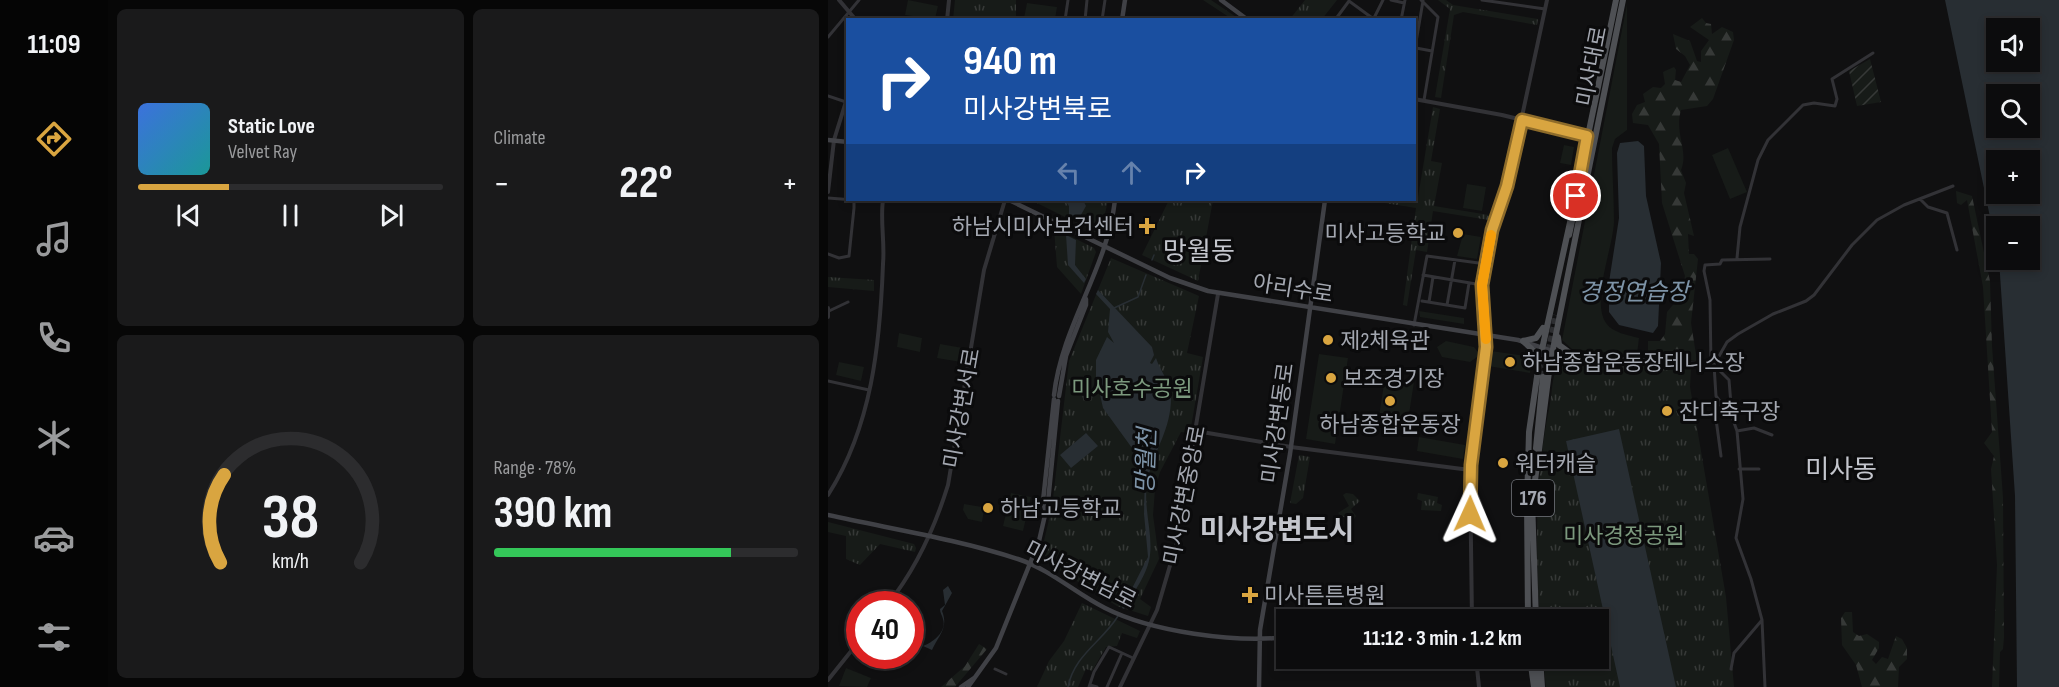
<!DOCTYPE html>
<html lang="en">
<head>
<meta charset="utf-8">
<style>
	:root { --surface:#0c0c0d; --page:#1a1a1b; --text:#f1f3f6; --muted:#9a9b9d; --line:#2c2c2e; --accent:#d9a540 }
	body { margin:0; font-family:"Sofia Sans Condensed","Noto Sans KR",sans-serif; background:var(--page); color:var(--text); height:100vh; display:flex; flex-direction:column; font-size:22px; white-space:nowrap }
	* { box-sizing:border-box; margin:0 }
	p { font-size:20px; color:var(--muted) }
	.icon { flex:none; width:33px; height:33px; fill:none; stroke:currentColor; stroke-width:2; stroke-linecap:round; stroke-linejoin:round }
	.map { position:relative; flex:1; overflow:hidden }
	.side { display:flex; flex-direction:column; gap:9px; padding:9px; background:#070707; width:720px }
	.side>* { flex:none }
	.banner { position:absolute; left:18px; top:18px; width:570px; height:183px; border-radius:0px; box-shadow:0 3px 9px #0003,0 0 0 2px var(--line); background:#1a4fa0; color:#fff; overflow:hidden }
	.fabs { position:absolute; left:1158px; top:18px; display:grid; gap:12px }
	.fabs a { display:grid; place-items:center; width:54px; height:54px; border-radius:0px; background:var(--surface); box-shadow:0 3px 9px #0003,0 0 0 2px var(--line); font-size:30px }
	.speed { position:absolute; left:18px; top:591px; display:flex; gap:12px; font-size:30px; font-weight:700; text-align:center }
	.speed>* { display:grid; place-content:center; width:78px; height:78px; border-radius:50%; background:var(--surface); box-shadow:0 3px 9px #0003,0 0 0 2px var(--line); line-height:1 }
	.speed .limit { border:9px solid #d22; background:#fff; color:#111 }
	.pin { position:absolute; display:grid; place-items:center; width:51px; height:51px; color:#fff; margin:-26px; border:3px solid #fff; border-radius:50%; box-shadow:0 2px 6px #0007 }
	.me { position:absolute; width:66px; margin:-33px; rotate:1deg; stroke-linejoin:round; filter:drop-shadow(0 0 4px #0008) }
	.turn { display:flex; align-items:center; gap:21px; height:126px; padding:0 18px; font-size:27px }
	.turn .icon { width:78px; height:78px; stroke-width:2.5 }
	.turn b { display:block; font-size:42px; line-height:51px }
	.lanes { display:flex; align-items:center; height:57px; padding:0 18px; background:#0003; justify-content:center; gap:30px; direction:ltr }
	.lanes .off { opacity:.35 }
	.big { font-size:45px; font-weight:700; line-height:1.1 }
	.side .tile { flex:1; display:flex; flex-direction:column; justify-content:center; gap:9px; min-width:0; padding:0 21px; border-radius:9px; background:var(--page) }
	.side .dial { align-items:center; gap:0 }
	.dial svg { height:156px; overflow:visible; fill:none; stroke:var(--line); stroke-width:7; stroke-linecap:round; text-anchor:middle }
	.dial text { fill:var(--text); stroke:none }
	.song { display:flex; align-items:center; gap:18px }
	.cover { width:72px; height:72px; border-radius:9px; background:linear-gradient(135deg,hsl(220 70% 55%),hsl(180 70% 35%)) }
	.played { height:6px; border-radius:3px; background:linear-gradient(90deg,var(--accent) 30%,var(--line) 30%) }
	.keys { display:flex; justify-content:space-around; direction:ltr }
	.heat { display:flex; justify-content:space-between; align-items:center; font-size:33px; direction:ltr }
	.charge { height:9px; border-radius:4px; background:linear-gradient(90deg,#34c759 78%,var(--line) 0) }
	.side .tiles { flex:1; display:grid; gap:9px; grid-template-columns:repeat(2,1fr) }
	.trip { position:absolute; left:448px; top:609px; width:333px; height:60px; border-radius:0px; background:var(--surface); box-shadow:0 3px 9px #0003,0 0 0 2px var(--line); font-weight:700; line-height:60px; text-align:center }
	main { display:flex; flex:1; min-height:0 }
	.menu { display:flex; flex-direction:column; width:108px; justify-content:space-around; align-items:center; background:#050505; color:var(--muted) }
	.menu .icon { width:42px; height:42px }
	.menu .active { color:var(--accent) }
	.menu b { font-size:27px; color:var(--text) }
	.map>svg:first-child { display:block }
</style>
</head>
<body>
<main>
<nav class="menu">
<b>11:09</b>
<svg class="icon active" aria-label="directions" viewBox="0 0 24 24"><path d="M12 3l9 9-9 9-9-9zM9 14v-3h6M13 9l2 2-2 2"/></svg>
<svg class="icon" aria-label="music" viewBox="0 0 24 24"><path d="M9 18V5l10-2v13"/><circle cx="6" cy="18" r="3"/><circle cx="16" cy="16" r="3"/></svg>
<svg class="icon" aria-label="phone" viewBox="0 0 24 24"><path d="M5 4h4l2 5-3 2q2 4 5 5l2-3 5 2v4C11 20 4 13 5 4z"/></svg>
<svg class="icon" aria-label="climate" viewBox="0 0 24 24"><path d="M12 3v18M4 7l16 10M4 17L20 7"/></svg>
<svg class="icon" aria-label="car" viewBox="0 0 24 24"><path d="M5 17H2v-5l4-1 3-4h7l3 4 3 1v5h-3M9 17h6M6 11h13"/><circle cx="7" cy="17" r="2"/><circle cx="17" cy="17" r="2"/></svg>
<svg class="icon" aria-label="filters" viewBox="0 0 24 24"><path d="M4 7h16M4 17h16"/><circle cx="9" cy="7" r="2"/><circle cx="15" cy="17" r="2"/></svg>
</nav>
<section class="side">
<div class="tiles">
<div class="tile">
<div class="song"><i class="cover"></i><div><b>Static Love</b><p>Velvet Ray</p></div></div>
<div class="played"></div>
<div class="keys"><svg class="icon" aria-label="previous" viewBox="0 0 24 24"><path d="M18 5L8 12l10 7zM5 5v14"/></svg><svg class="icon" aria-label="pause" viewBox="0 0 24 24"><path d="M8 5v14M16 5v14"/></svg><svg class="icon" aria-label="next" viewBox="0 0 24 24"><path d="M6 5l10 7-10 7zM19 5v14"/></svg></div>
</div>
<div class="tile"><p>Climate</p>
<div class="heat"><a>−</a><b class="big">22°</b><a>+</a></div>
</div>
<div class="tile dial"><svg viewBox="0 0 100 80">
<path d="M14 69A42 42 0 1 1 86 69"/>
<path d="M14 69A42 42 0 0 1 16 24" stroke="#d9a540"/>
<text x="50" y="56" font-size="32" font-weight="700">38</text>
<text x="50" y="72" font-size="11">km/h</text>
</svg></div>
<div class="tile"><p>Range · 78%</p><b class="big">390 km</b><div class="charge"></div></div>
</div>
</section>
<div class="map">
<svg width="1231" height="687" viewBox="0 0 1231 687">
	<defs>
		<pattern id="forest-firs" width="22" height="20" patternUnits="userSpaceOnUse" patternTransform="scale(1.5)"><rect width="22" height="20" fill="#171b18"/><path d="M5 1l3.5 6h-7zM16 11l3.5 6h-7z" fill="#363937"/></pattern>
		<pattern id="park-tufts" width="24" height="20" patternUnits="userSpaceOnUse" patternTransform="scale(1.5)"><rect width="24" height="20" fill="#171b18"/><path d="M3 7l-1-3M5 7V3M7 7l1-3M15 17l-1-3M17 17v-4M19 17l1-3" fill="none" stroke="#363937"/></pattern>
		<pattern id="garden-furrows" width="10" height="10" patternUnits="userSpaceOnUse" patternTransform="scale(1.5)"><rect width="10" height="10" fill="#171b18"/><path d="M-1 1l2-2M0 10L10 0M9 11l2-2" fill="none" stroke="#363937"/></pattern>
	</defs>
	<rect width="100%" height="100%" fill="#101011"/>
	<path fill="#171b18" d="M 80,0 L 110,6 L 107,19 L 77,15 Z
		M 199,3 L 229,7 L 227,19 L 196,18 Z
		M 799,4 L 799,130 L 787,139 L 784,148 C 784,173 786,198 786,222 C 785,248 763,300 778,323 C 785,333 800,335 811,338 L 809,355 L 744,349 L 734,340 Z
		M 736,145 L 746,147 L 743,165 L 732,163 Z
		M 900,148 L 919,192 L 902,199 L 884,155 Z
		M 639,184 L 658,187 L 654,211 L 635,208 Z
		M 635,234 L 653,237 L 649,259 L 629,256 Z
		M 591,311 L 636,318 L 636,324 L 592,317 Z
		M 71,333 L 94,338 L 92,352 L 69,347 Z
		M 618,341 L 646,347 L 650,352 L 649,357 L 642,362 L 614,357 L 609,347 Z
		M 112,344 L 135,348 L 133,362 L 109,358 Z
		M 663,351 L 704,357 L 702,373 L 660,366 Z
		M 491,354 L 520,358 L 507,444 L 478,439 Z
		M 11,362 L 36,367 L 33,381 L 8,375 Z
		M 557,378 L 586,382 L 579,427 L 550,422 Z
		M 591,437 L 637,445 L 635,459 L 589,451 Z
		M 183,493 L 203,497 L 195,531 L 175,526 Z
		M 136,504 L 154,507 L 156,510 L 154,522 L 140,519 L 135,510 Z
		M 18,668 L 43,678 L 39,687 L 11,686 Z"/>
	<path fill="url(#forest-firs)" d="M 375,0 L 383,0 L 411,19 L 404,19 Z
		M 874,18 L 878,23 L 883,24 L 884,34 L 894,27 L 905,32 L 906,40 L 885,99 L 879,106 L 853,110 C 846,134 861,150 853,170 L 858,183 L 856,193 L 866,236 L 860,234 L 861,254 L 866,254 L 870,259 L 863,323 L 869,361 L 820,356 L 820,341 L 832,341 L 837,334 L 839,312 L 854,294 L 857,276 L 834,203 L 831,144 L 820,125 L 805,123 L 804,114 L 809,105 L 817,102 L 815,94 L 825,87 L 833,88 L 837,84 L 835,72 L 846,67 L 848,70 L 847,80 L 853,82 L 862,65 L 857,56 L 848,49 L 845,34 L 862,41 L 869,61 L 873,62 L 873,51 L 881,40 L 862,27 Z
		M 1128,191 L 1144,196 L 1162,281 L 1164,346 L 1175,498 L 1176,637 L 1175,649 L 1172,652 L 1171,687 L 1164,687 L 1169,565 L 1163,469 L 1166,456 L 1156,443 L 1164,432 L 1155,287 L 1139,200 L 1133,205 L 1129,203 Z
		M 1017,612 L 1024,612 L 1025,632 L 1031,636 L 1039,634 L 1051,642 L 1051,648 L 1044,660 L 1048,664 L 1054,657 L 1060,659 L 1068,636 L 1074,639 L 1079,648 L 1079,659 L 1071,667 L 1070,687 L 1034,687 L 1028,665 L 1014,645 L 1013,618 Z
		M 151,644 L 159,649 L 127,687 L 113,687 L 137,666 Z"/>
	<path fill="url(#park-tufts)" d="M 127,0 L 188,0 L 188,19 L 125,20 Z
		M 477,0 L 509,0 L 494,19 L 462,19 Z
		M 610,0 L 618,0 L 625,5 L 710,19 L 709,25 L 635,12 L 626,15 L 613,98 L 607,97 L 622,9 Z
		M 605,107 L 612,109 L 603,161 L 614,163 L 606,206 L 661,215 L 661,220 L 605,211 L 599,252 L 588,250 L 579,306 L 575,305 L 588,208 L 538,200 L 589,203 Z
		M 203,200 L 280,200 L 273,232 L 267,232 Z
		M 341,200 L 385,200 L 370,281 L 314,255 Z
		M 226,228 L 266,248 L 268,252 L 253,294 L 229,267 Z
		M 283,258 L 371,296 L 359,353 L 375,357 L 362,433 L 353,432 L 332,472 L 327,489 L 325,515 L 331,559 L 312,599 L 323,607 L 320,616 L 289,606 L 212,558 L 224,507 L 241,361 Z
		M 0,277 L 46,280 L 46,291 L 0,287 Z
		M 734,361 L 863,368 L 862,387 L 898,597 L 906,687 L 718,687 L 715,659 L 771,658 L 771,620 L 712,620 C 707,547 707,476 722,404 C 725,389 723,373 734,361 Z
		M 471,455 L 482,457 L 475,498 L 468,504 L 462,503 Z
		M 518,493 L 525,494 L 532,501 L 523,509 L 528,516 L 526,519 L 519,519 L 510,513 L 521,506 L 515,495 Z
		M 590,493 L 610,497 L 609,503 L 614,505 L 613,511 L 593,510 L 594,501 L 589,499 Z
		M 0,522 L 86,544 L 88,548 L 87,552 L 52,544 L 32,565 L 18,559 L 18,536 L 0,532 Z
		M 254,603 L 312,631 L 309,638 L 294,633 L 289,646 L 278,647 L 264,671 L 258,669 L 250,687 L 209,687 L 221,661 L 236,641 Z"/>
	<path fill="url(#garden-furrows)" d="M 1042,59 L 1053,102 L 1029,106 L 1021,71 Z"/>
	<path fill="#282e33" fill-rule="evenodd" d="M 1117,0 L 1231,0 L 1231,687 L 1189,687 L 1187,496 L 1171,260 L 1202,260 L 1202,226 L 1168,226 L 1168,246 ZM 1168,28 L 1202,28 L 1202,62 L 1168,62 ZM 1168,94 L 1202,94 L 1202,128 L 1168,128 ZM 1168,160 L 1202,160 L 1202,194 L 1168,194 Z
		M 810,141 L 816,146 L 818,196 L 833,263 L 830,326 L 825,333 L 791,325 L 781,312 L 781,282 L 791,218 L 789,153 L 792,143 Z
		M 237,200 L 255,200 L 258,206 L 249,222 L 241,218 L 241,206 Z
		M 238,235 L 248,240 L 247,265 L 258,279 L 256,283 L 240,265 Z
		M 270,290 L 324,347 L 326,355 L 322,363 L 324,364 L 328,358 C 332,371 342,381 343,395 C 344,428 327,448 320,478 C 314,506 325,531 322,555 C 320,574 305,593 296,609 L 294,608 L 320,557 L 316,514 L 317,466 L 275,408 L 268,377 L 268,360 L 279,337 L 286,343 L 280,332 L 282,309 L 268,294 Z
		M 791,429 L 848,687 L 792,687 L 738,441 Z
		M 258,433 L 270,446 L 243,468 L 232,455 Z
		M 120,586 L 124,593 L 114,611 C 121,628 110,636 104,650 L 95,646 C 106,642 119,631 115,619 C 114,615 112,613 112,609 L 117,605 L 115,590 Z"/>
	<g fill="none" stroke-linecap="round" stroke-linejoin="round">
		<path stroke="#282e33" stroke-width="1.5" d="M 324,260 L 326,255
			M 286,308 L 310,297 L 318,275
			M 240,687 C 246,655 275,641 290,616"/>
		<path stroke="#2d2e31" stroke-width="6" stroke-dasharray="6 3" stroke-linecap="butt" d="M 715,377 L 728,315"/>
		<path stroke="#323236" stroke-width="3" d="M 563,0 L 576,3
			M 593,0 L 610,17 L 596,100
			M 654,0 L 717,9
			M 521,1 L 547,20
			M 237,20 L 240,0
			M 257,20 L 259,0
			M 274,20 L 277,0
			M 507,20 L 521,1
			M 545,20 L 555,0
			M 573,20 L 577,0
			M 0,37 L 31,0
			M 587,48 L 595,1
			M 588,48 L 604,51
			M 0,96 L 18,102
			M 0,198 L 26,200 L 26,208 L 21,256 L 11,258 L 0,254
			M 1092,199 L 1100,207 L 1119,213 L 1129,250
			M 909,258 L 912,227 L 930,160 L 940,140 L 975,105 L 986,103 L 1007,106 L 1009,99 L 1004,79 L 1045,53
			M 595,275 L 654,285
			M 594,301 L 637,308 L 641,283
			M 601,302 L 605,277
			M 619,305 L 627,260
			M 1,311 L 20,302
			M 586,325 L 599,256 L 658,264
			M 883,365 L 882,300 L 876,271 L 877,265 L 892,264 L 894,260 L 942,259
			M 887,366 L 901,380 L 904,417
			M 0,381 L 41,390
			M 892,402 L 888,419 L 893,456
			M 909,431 L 926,428 L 944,435
			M 911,469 L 931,469
			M 167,669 L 178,674
			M 903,669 L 906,653 L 934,620
			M 262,685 L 269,687
			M 261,687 L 266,672 L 281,647 L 305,658
			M 279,687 L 294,653
			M 937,687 L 934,620 L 923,579 L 908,538 L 915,499 L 909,431 L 904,417 L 888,396 L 886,365 L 899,342 L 910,334 L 945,314 L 978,301 L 986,295 L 1024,245 L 1049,220 L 1076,205 L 1125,186"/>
		<path stroke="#323236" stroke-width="4" d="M 11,0 L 28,20
			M 119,20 L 121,0
			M 586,99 L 674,115 L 759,136
			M 0,192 L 6,140 L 20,95
			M 0,308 L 0,317
			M 724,351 L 746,356 L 886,365
			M 368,431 L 463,447 L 642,470
			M 0,495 C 44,426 52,344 55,264 C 57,242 52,221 55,200
			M 60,604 C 87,570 107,527 120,485 L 156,270 L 177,200
			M 644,620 L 642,470 L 658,347 L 654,285 L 664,230 L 679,186 L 719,0
			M 648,658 L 651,687
			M 0,680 L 32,640
			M 292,687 L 329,610 L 348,545 L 390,294"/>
		<path stroke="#404146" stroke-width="4.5" d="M 393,0 L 420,20
			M 294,20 L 297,0
			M 0,140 L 20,142
			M 181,200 L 342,278 L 380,291 L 690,340 L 724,351
			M 226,395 C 234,325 279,270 287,200
			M 231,396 L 238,356 L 258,305 L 258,299
			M 217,509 L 215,501 L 226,399
			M 0,515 C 63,529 129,539 190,559 C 223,570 247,593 277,608 C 324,632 407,643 459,637
			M 653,620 L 700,615
			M 133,687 L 146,678
			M 140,687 L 168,648 L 211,541 L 220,502 L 230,401
			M 431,687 L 432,630 L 462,454 L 497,200"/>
		<path stroke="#4e5054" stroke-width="6" d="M 751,179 L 788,0
			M 758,183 L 795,0
			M 741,235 L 747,207
			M 730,337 L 731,345 L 746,356
			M 695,341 L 708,338 L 715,328
			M 695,341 L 708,353 L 710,362
			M 724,371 L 731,360 L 746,356
			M 708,448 L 715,377
			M 699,500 L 700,620
			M 704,500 L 708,620
			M 699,503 L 701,432 L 711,363 L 752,177
			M 704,504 L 722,364 L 759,180
			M 702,658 L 706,687
			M 707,658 L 710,687
			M 712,658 L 714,687"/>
	</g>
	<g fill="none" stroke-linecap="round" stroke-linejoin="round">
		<g stroke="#8d6b2a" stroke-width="15">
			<path id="route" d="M 642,514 L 643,465 L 658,347 L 654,285 L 664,230 L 679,186 L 694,120 L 759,136 L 748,196"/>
		</g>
		<use href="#route" stroke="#d9a540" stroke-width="10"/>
		<path stroke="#f59e0b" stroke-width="10" d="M 658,339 L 654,285 L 663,235"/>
	</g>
	<g fill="#d9a540" stroke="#0b0b0c" stroke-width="2">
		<path d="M316 217h6v6h6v6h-6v6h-6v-6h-6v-6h6z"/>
		<circle cx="630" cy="233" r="6"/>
		<circle cx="500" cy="340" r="6"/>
		<circle cx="682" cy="362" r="6"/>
		<circle cx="503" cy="378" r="6"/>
		<circle cx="562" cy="401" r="6"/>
		<circle cx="839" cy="411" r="6"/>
		<circle cx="675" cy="463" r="6"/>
		<circle cx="160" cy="508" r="6"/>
		<path d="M419 586h6v6h6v6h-6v6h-6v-6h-6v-6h6z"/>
	</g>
	<g text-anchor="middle" stroke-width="6" stroke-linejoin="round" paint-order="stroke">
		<rect fill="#0b0b0c" stroke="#75787f" stroke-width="1.5" x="684" y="480" width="42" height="36" rx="4.5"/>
		<g font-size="21" font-weight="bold" fill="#a3a7b0">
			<text x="705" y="505">176</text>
		</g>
		<g font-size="22" fill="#a3a7b0" stroke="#0b0b0c">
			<text transform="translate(763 66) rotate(-79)" y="8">미사대로</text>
			<text transform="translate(465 288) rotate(9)" y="8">아리수로</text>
			<text transform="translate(133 408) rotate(-80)" y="8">미사강변서로</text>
			<text transform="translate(449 423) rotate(-82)" y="8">미사강변동로</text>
			<text transform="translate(356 495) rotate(-79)" y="8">미사강변중앙로</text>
			<text transform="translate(253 574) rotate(27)" y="8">미사강변남로</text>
		</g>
		<g font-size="22" fill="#a3a7b0" stroke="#0b0b0c" text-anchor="start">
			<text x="306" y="234" text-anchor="end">하남시미사보건센터</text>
			<text x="618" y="241" text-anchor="end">미사고등학교</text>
			<text x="512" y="348">제2체육관</text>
			<text x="694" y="370">하남종합운동장테니스장</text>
			<text x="515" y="386">보조경기장</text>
			<text x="851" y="419">잔디축구장</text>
			<text x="562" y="432" text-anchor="middle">하남종합운동장</text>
			<text x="687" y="471">워터캐슬</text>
			<text x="172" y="516">하남고등학교</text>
			<text x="436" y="603">미사튼튼병원</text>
		</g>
		<g font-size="22" fill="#7c997e" stroke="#0b0b0c">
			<text x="304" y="396">미사호수공원</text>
			<text x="796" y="543">미사경정공원</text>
		</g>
		<g font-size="24" font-style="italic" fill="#7e94a8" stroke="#0b0b0c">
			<text x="806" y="300">경정연습장</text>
			<text transform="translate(318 461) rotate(-88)" y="8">망월천</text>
		</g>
		<g font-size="26" fill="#c4c6cd" stroke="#0b0b0c">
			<text x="371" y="260">망월동</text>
			<text x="1013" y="478">미사동</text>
		</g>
		<g font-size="28" font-weight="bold" fill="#c4c6cd" stroke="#0b0b0c">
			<text x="449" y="539">미사강변도시</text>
		</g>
	</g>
</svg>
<div class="fabs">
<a><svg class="icon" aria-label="sound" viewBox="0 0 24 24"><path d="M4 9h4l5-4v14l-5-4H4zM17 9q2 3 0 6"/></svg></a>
<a><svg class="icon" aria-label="search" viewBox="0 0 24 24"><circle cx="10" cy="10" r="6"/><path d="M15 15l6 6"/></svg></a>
<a>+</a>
<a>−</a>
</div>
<div class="speed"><div class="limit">40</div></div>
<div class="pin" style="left:748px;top:196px;background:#d93025"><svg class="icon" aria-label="arrive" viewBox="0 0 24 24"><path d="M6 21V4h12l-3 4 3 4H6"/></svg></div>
<svg class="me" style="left:642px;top:514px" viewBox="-20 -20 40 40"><path d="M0-17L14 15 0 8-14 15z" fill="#d9a540" stroke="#fff" stroke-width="4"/></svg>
<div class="trip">11:12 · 3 min · 1.2 km</div>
<div class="banner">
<div class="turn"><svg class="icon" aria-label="right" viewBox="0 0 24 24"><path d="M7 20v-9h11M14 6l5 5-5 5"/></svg><div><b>940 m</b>미사강변북로</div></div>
<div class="lanes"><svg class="icon off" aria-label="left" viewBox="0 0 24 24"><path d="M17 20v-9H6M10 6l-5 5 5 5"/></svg><svg class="icon off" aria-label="ahead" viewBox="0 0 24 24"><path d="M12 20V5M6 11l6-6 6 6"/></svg><svg class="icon" aria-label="right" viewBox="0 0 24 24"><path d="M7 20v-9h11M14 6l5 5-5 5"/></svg></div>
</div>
</div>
</main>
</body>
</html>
